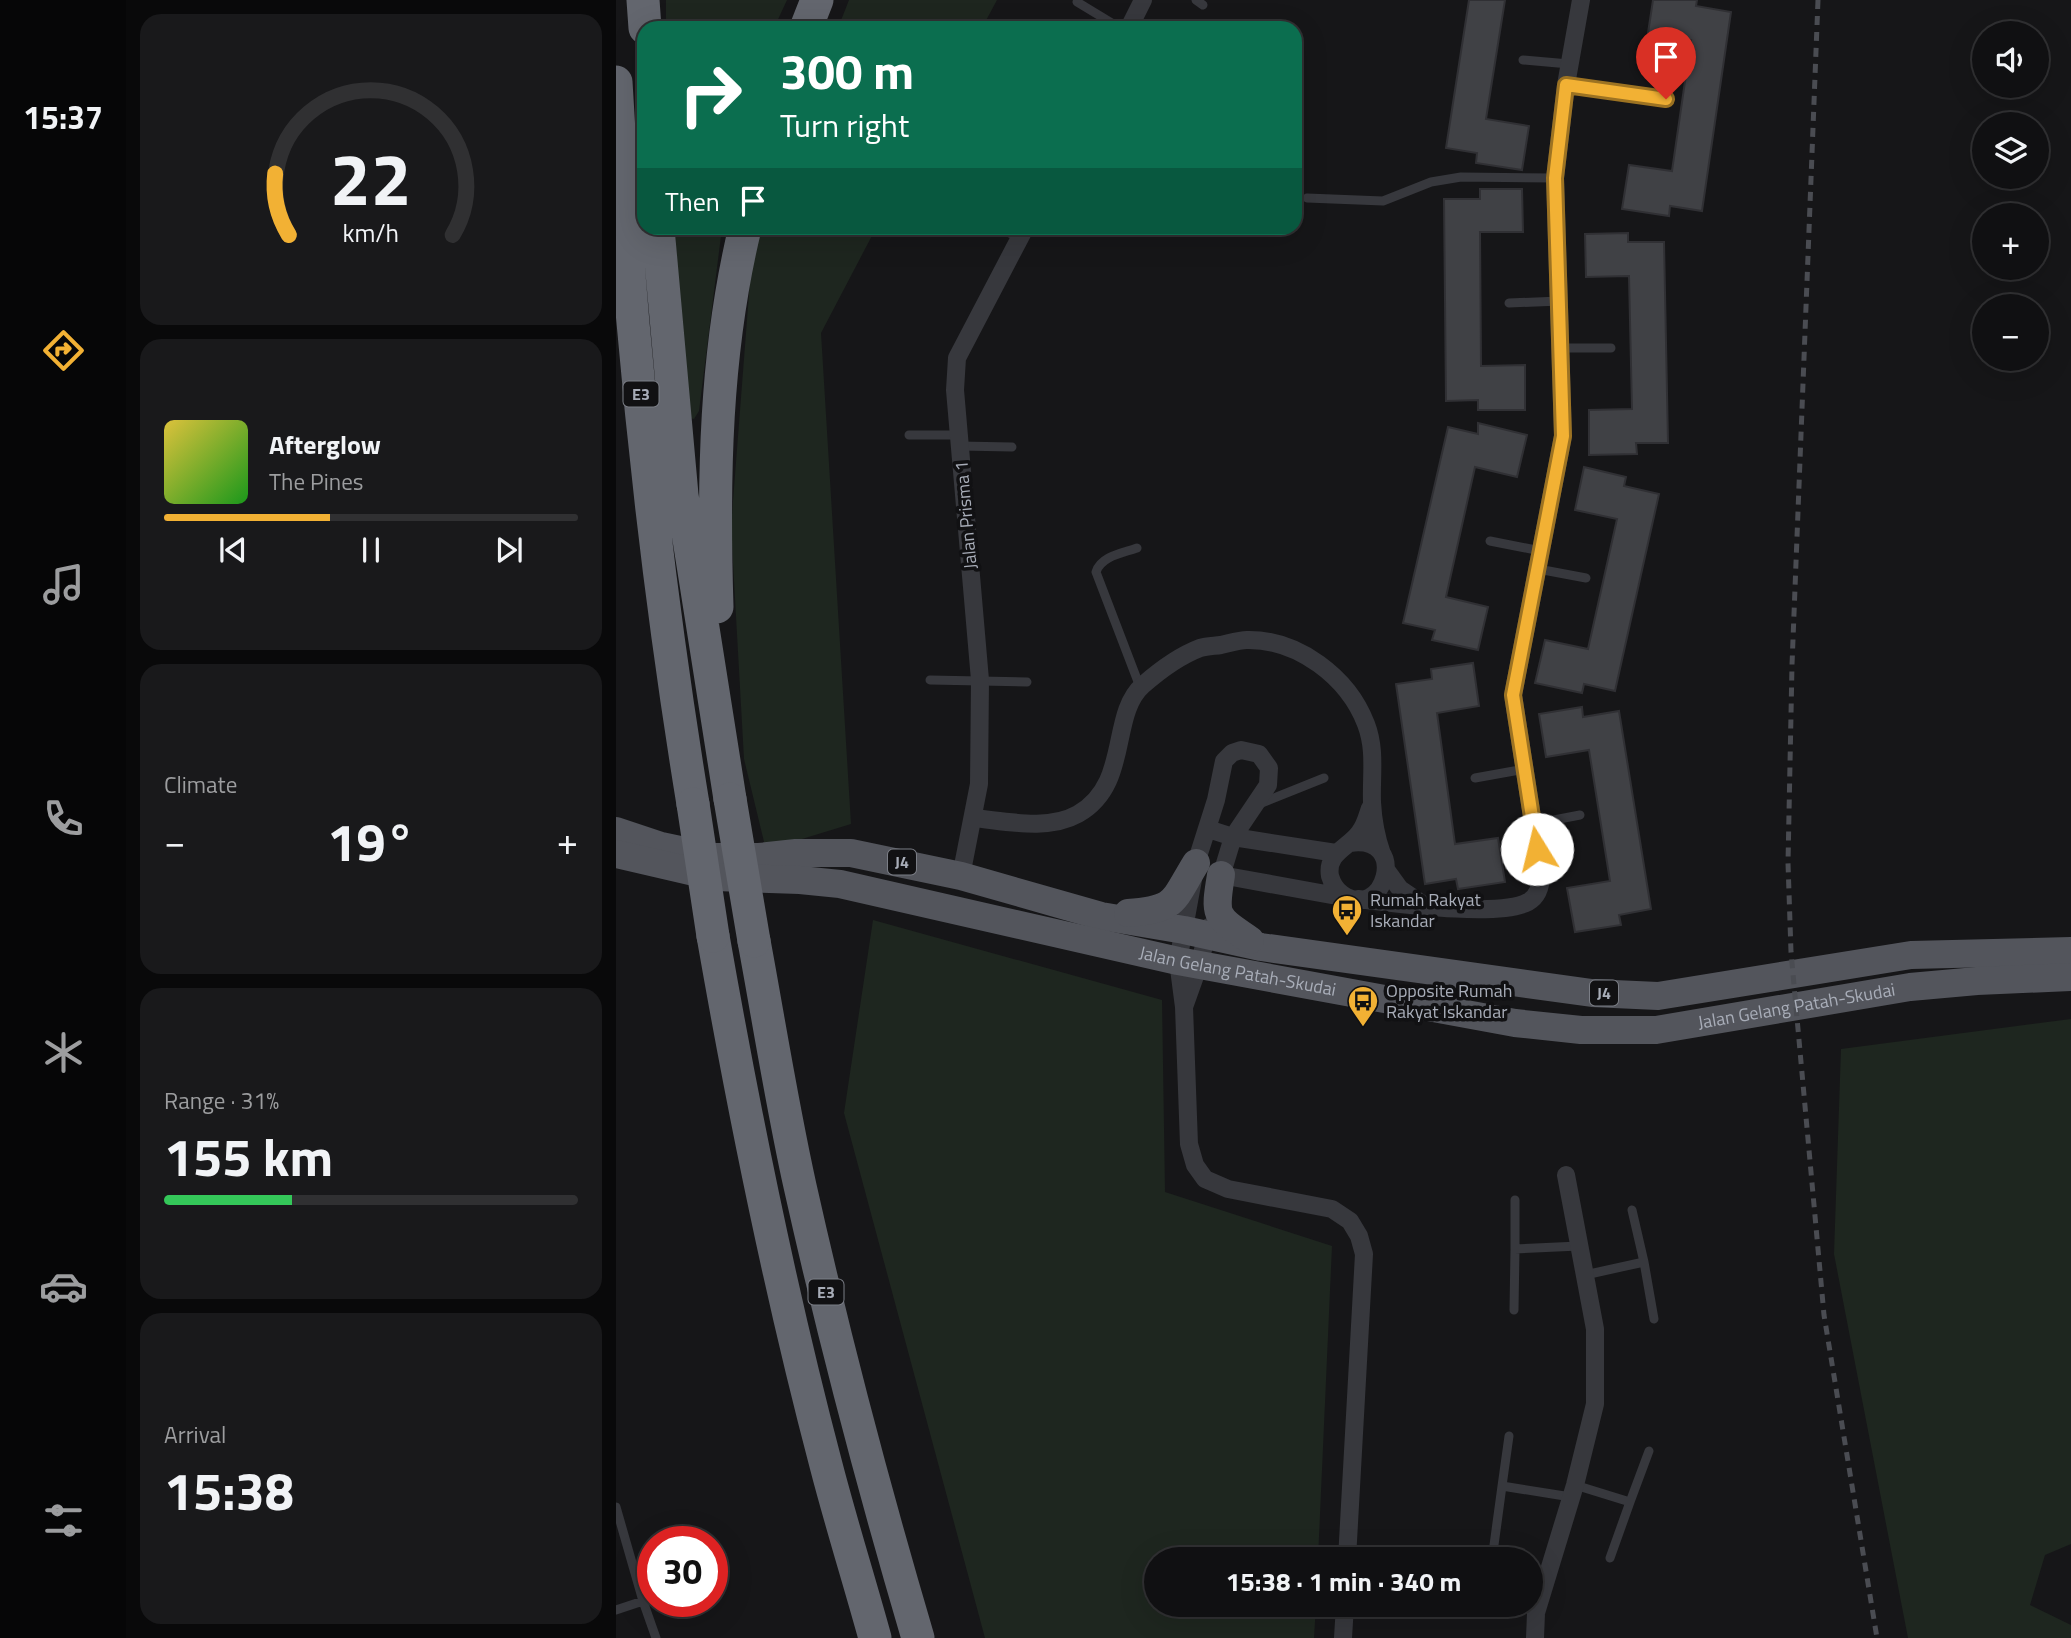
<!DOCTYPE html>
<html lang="en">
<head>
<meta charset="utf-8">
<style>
	:root { --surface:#101012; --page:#19191b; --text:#f1f3f6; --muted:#9c9d9f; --line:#303032; --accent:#f2b134 }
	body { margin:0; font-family:"Titillium Web",sans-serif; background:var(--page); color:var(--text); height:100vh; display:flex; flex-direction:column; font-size:26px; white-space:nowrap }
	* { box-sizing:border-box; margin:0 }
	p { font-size:23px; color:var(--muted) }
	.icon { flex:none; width:38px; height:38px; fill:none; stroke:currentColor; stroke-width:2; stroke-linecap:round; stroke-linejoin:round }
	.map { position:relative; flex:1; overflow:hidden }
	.sheet { display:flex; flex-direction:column; gap:14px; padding:14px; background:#09090a; width:490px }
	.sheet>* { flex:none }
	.hud { position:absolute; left:21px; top:21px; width:665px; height:214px; border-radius:21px; box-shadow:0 7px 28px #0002,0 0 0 2px var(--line); background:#0b6e4f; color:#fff; overflow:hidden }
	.fabs { position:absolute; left:1356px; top:21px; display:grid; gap:14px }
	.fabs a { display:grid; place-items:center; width:77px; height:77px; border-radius:50%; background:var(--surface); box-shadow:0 7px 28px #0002,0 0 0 2px var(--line); font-size:35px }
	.speed { position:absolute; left:21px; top:1526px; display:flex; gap:14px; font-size:35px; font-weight:700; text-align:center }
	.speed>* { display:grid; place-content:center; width:91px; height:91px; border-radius:50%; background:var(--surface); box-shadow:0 7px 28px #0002,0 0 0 2px var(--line); line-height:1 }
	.speed .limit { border:10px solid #d22; background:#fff; color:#111 }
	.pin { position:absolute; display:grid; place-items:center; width:60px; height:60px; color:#fff; margin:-72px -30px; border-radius:50% 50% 50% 0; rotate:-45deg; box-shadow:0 0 7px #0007 }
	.pin .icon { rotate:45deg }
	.me { position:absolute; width:77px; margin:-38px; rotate:351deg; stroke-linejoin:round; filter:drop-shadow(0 0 5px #0008) }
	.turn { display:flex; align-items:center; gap:24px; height:147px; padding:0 28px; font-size:32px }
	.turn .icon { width:91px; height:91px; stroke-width:2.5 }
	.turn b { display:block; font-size:49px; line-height:60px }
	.then { display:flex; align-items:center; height:66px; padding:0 28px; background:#0003; gap:14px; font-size:26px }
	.big { font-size:52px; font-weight:700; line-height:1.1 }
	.sheet .widget { flex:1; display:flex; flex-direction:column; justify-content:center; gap:10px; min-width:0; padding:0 24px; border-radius:21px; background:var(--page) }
	.sheet .dial { align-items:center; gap:0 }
	.dial svg { height:182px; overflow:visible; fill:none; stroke:var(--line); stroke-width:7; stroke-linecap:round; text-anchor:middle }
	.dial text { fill:var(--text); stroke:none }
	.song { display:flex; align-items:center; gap:21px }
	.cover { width:84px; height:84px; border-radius:10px; background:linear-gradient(135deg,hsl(50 70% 55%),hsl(120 70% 35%)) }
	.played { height:7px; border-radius:4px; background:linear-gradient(90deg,var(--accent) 40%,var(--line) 40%) }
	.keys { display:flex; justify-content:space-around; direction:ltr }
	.heat { display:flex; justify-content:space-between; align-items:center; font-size:38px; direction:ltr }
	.charge { height:10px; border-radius:5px; background:linear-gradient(90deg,#34c759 31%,var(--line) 0) }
	.trip { position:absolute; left:528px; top:1547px; width:399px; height:70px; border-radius:35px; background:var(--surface); box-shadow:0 7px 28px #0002,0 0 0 2px var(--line); font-weight:700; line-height:70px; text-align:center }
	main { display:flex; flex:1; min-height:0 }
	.tab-bar { display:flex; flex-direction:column; width:126px; justify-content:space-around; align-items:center; background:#060607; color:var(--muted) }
	.tab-bar .icon { width:49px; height:49px }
	.tab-bar .on { color:var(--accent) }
	.tab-bar b { font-size:32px; color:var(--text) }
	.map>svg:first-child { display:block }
</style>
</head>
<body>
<main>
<nav class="tab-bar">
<b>15:37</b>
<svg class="icon on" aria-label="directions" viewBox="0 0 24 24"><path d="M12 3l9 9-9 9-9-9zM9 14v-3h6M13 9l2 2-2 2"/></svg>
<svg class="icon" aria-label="music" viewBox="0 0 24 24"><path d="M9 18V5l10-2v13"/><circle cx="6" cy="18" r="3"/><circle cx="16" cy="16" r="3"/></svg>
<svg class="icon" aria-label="phone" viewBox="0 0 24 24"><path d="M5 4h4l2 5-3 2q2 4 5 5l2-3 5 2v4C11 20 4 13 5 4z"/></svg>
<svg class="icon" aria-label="climate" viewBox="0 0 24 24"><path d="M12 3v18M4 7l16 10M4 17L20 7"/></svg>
<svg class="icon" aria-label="car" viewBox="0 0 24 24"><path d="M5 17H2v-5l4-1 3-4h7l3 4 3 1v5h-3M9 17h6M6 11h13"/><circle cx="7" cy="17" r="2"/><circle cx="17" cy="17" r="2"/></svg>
<svg class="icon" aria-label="filters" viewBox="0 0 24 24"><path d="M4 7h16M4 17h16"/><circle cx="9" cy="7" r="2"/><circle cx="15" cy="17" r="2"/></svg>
</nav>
<section class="sheet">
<div class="widget dial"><svg viewBox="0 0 100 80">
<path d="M14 69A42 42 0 1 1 86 69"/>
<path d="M14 69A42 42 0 0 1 8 42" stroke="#f2b134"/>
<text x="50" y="56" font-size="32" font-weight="700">22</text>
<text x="50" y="72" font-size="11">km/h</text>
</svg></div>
<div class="widget">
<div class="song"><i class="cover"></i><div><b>Afterglow</b><p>The Pines</p></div></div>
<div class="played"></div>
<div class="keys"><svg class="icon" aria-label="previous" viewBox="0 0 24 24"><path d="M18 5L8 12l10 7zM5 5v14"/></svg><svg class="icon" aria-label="pause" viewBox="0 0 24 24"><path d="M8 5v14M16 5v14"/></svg><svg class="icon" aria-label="next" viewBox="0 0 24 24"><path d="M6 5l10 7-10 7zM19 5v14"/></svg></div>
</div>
<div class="widget"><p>Climate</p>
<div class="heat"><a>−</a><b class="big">19°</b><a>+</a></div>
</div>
<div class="widget"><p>Range · 31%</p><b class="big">155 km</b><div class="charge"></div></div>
<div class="widget"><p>Arrival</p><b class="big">15:38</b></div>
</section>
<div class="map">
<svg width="1455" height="1638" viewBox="0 0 1455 1638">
	<rect width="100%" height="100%" fill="#161618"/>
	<path fill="#1e261f" d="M 50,0 L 171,0 L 158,28 L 50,28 Z
		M 233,0 L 381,0 L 366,28 L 222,28 Z
		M 59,228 L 106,228 L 83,411 L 78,419 L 69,417 L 68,409 Z
		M 146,228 L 260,228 L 205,333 L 235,824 L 150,850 L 128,759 L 115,527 L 136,255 Z
		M 257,920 L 546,1000 L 549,1192 L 716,1246 L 702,1559 L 541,1559 L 541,1605 L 700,1605 L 698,1638 L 369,1638 L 228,1113 Z
		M 1455,1019 L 1455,1544 L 1429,1555 L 1414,1605 L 1455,1625 L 1455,1638 L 1292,1638 L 1218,1254 L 1225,1049 Z"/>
	<path fill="#404145" stroke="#303034" stroke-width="2" d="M 853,0 L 889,0 L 870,119 L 913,126 L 906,170 L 860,163 L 861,153 L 830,148 Z
		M 1037,0 L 1081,0 L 1080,6 L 1115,12 L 1086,211 L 1054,206 L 1053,216 L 1006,209 L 1013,165 L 1056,171 L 1075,40 L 1032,33 Z
		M 864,189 L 906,189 L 907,232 L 864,232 L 865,366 L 909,365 L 909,410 L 862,410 L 862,400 L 830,401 L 828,199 L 864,199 Z
		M 1012,233 L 1012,242 L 1048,242 L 1052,443 L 1020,443 L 1021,454 L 973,455 L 973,410 L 1016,409 L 1013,276 L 970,277 L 969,234 Z
		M 862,423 L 911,435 L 901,477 L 859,467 L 830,597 L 872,607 L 862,650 L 816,640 L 819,630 L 787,623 L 832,427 L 862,434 Z
		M 968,467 L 1010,477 L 1008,486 L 1043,494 L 999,691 L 968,684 L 966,693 L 919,683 L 929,640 L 972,649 L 1001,519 L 959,510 Z
		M 857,663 L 863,706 L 821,713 L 839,844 L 882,838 L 889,882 L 842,889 L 840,879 L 809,884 L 780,684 L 816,679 L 815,669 Z
		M 966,707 L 967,717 L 1003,711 L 1035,909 L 1003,915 L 1005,925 L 959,932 L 951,888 L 994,881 L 973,750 L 930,757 L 923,714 Z"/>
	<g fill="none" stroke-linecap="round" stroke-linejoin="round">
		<path stroke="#37383d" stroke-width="9" d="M 580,0 L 587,5
			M 461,2 L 504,28
			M 907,60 L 953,64
			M 950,85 L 1050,98
			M 691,198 L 767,201 L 815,182 L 845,177 L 939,178
			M 383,228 L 404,238
			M 893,303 L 944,301
			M 945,348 L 995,348
			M 293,435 L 343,435
			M 344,446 L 396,447
			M 874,541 L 925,551
			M 521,548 C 507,553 485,556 480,572 L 524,687
			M 922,569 L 970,578
			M 314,680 L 411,682
			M 859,778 L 909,769
			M 643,804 L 708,778
			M 917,824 L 964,815
			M 1016,1210 L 1028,1262
			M 899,1249 L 899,1200
			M 969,1275 L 1028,1262 L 1038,1319
			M 898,1310 L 899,1249 L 963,1246
			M 893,1436 L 886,1486 L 955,1497
			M 959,1485 L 1014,1502 L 994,1558
			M 1014,1502 L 1033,1451
			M 0,1507 L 27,1601 L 40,1638
			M 878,1545 L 886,1486
			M 0,1610 L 27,1601"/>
		<path stroke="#37383d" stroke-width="18" d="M 513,28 L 527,0
			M 357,818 C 390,821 432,831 462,814 C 515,784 493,715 527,685 C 543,671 563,656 584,648 C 591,646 598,646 605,645 C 614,643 623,640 631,640 C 682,639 732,677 750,724 C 760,750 755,775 756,802 C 757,821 760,837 766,854
			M 592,829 L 617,837 L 720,853
			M 734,843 C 795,834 768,924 726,894 C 720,890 716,883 714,876 C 710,853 732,848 743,833 C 749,826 751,817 754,808
			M 771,871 L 784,889 L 809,906
			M 605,875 L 732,898
			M 345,876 L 363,784 L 364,680 L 339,390 L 341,358 L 409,228
			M 603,883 L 617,837 L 652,785 L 653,768 L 643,754 L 625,750 L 616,753 L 608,761 L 600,800 L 580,863 L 562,961 L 568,1007 L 573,1144 L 579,1165 L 589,1179 L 612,1189 L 716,1209 L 734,1221 L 743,1236 L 748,1254 L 731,1559
			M 742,899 C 777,903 883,918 912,902 C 923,896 925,885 925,874 L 897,695 L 947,436 L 939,178 L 950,85 L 965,0
			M 568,1007 L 583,965 L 593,927
			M 727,1638 L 729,1605
			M 919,1638 L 920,1613 L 959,1485 L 979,1404 L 979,1329 L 950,1175"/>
		<g stroke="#53555c" stroke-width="28">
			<path d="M 0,831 L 45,846 L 97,857 L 143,857 L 180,853 L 235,853 L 345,876 L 485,916 L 568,930 L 645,947 L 976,993 L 1042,996 L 1295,955 L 1455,951"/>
			<path id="s1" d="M 0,854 L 100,877 L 184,880 L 224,884 L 562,961 L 899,1023 L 965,1030 L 1040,1030 L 1294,987 L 1361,981 L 1455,977"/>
			<path d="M 605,875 C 598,917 599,916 634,940"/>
			<path d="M 512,913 C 561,909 556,902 580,863"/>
		</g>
		<path stroke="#63666e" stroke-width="33" d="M 27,0 L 29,28
			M 190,28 L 201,0
			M 0,82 C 13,323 38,566 77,804
			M 42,228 L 66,495 L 114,799
			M 101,607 C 97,479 99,352 129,228
			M 97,936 C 128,1113 164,1291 210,1465 C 225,1523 243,1580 259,1638
			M 138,941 C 153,1022 166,1105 184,1186 C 218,1338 258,1489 302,1638"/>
		<path stroke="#4a4c52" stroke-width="5" stroke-dasharray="9 7" stroke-linecap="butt" d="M 1202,0 L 1176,665 L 1172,863 L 1175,952 L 1208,1315 L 1261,1638"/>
		<path stroke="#63666e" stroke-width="33" d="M 114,799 L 138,941
			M 77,804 L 97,936"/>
	</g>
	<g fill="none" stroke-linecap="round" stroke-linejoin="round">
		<g stroke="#9d7322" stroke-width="18">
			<path id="route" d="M 921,849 L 897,695 L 947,436 L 939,178 L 950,85 L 1050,99"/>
		</g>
		<use href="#route" stroke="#f2b134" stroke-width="12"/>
	</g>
	<defs>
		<g id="bus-pin" transform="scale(1.575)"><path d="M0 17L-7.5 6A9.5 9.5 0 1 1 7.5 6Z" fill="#f2b134" stroke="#111113"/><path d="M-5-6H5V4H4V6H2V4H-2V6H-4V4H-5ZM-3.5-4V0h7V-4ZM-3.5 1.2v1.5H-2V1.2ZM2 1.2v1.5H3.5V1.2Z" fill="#111"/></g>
	</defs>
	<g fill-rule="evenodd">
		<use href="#bus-pin" x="731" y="910"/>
		<use href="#bus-pin" x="747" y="1001"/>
	</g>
	<g text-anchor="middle" stroke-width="7" stroke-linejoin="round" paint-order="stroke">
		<g fill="#111113" stroke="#7b7e86" stroke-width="2">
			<rect x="7.5" y="381.5" width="35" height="25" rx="5"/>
			<rect x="272" y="849.5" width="28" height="25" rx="5"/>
			<rect x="974" y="980.5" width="28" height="25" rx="5"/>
			<rect x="192.5" y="1279.5" width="35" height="25" rx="5"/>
		</g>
		<g font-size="16" font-weight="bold" fill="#a8adb8">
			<text x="25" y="400">E3</text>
			<text x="286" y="868">J4</text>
			<text x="988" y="999">J4</text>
			<text x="210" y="1298">E3</text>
		</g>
		<g font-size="18" fill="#a8adb8" stroke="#111113">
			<text transform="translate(350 515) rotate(-95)" y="6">Jalan Prisma 1</text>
			<text dy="6" stroke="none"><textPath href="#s1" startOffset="634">Jalan Gelang Patah-Skudai</textPath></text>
			<text dy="6" stroke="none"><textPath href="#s1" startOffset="1200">Jalan Gelang Patah-Skudai</textPath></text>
		</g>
		<g font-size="18" fill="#a8adb8" stroke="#111113" text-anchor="start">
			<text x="754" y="906">Rumah Rakyat<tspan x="754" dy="21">Iskandar</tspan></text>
			<text x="770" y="997">Opposite Rumah<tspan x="770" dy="21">Rakyat Iskandar</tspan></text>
		</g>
	</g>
</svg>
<div class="fabs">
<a><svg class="icon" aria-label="sound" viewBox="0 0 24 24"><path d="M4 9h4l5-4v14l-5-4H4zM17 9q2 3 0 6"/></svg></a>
<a><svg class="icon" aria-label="layers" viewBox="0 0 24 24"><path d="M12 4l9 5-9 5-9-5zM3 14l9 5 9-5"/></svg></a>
<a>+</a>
<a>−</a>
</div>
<div class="speed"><div class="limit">30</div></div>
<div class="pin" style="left:1050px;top:99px;background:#d93025"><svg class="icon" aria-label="arrive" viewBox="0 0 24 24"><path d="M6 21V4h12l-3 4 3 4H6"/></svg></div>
<svg class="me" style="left:921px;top:849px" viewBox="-20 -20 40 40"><circle r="19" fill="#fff"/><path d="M0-13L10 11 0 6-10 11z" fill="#f2b134"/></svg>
<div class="trip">15:38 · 1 min · 340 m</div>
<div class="hud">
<div class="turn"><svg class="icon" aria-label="right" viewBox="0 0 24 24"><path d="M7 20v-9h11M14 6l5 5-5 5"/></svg><div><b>300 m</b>Turn right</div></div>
<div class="then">Then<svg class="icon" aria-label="arrive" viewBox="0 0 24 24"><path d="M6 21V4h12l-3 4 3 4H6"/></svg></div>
</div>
</div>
</main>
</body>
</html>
